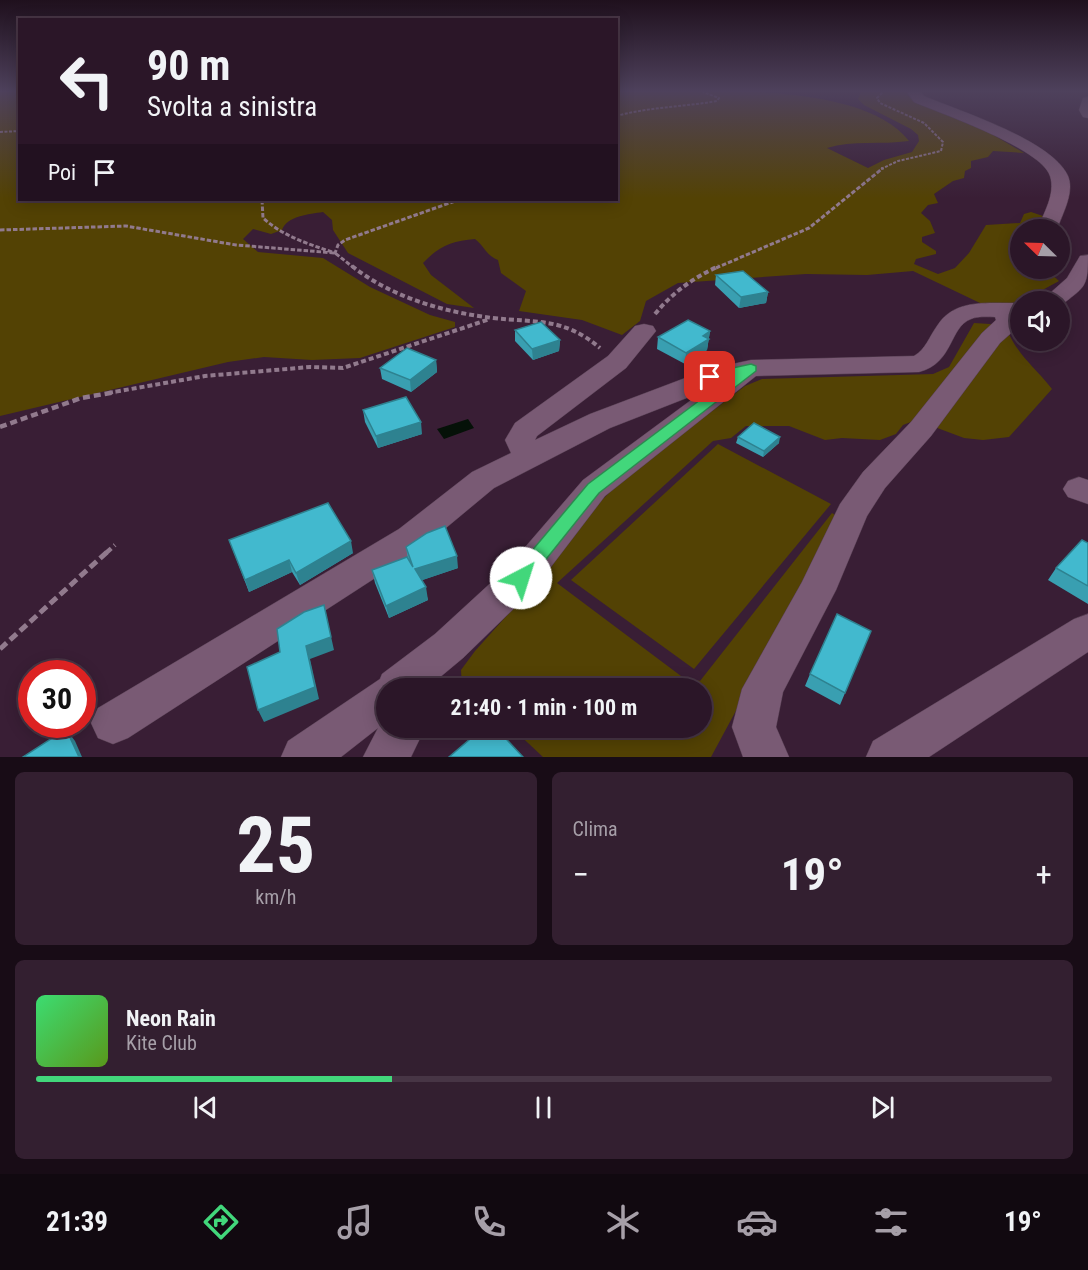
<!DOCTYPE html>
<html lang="it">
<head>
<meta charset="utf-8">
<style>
	:root { --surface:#2b1628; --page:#331f30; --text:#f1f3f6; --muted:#a69fa8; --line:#473545; --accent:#42d77b }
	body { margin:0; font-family:"Roboto Condensed",sans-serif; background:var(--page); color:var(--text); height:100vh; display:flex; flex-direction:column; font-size:22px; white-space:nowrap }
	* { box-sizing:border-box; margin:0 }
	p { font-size:20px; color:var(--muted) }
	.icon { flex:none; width:33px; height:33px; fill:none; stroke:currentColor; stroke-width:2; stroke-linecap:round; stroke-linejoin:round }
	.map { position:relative; height:757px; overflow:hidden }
	.sheet { display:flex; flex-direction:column; gap:15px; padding:15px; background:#180c16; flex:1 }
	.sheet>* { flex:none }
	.guide { position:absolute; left:18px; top:18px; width:600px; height:183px; border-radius:0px; box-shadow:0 3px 15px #0003,0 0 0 2px var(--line); background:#2b1628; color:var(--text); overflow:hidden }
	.needle { width:39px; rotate:293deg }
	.tools { position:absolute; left:1010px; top:219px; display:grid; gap:12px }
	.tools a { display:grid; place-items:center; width:60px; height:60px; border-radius:50%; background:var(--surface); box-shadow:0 3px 15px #0003,0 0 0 2px var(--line); font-size:30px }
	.speed { position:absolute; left:18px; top:660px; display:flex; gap:12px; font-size:30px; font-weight:700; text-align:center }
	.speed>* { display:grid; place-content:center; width:78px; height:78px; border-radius:50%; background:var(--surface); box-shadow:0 3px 15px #0003,0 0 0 2px var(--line); line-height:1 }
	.speed .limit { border:9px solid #d22; background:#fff; color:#111 }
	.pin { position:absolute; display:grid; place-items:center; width:51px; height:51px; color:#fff; margin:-26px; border-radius:12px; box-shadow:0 3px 9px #0006 }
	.me { position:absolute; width:66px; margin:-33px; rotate:40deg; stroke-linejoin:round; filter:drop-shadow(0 0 4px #0008) }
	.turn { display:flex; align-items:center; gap:21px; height:126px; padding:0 30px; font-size:27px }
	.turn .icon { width:78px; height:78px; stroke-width:2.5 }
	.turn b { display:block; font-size:42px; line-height:51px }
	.then { display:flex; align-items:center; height:57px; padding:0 30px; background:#0003; gap:12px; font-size:22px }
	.big { font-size:45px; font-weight:700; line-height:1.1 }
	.sheet .tile { flex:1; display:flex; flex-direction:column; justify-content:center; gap:9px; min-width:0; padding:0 21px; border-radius:9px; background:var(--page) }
	.sheet .dial { align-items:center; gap:0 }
	.dial b { font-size:78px; line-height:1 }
	.song { display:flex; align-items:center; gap:18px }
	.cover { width:72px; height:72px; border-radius:9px; background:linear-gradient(135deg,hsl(140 70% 55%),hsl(90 70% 35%)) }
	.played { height:6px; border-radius:3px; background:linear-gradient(90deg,var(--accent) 35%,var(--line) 35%) }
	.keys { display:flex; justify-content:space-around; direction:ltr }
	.heat { display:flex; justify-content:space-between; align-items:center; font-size:33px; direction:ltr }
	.sheet .tiles { flex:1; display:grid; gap:15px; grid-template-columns:1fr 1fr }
	.tile:last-child { grid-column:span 2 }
	.trip { position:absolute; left:376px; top:678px; width:336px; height:60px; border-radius:30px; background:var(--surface); box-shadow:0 3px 15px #0003,0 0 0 2px var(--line); font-weight:700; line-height:60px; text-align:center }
	.dock { display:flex; height:96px; justify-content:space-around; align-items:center; background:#110910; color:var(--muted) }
	.dock .icon { width:42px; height:42px }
	.dock .selected { color:var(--accent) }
	.dock b { font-size:27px; color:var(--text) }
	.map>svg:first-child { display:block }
</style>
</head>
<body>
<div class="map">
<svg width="1088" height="757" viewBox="0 0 1088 757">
	<rect width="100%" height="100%" fill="#391e35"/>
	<path fill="#534204" d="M 0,92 L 19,92 L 20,200 L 616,200 L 617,92 C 689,92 861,78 909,141 C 881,145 853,140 827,148 L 868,168 L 884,160 L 912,152 L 919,141 L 918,135 L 911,129 L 864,105 L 858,99 L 861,92 L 909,92 L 907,95 L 917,102 L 988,132 L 1024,153 L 993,151 L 988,157 L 971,161 L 971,168 L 965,171 L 964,178 L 953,181 L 934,194 L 938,203 L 928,205 L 921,213 L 930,221 L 935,233 L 922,237 L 922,242 L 936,251 L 936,254 L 916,259 L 914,264 L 938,274 L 955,268 L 969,253 L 986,225 L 1020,223 L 1024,214 L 1031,212 L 1043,216 L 1039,229 L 1020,230 L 1020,268 L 1046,269 L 1059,281 L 1026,299 L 1005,305 L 980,303 L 913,271 L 867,275 L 806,274 L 678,283 L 646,301 L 640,321 L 622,335 L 582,320 L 519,311 L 526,291 L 501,273 L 498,260 C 486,255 485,247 475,239 C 452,241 439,246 423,263 L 431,275 L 474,308 L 447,304 L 348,253 L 333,230 L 332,220 L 323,212 C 309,214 287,216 282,230 L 271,234 L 253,229 L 243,239 L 258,252 L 323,258 L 370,287 L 430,315 L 455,322 L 455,327 L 360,358 L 312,360 L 264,357 L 228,362 L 0,416 Z
		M 974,323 L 990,324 L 1007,330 C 1019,357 1034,366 1052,389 L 1009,437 L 983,440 L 964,438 L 916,420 L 903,425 L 896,434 L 880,440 L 842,438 L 825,440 L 789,426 L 746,426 L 731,438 L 713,441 L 557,583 L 681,676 L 700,681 L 832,513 L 840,518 L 711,757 L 543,757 L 512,728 L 702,728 L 702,688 L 462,688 L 461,670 L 475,651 L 544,574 L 590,512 L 622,480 L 745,386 L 762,379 L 933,374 L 949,367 Z
		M 718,444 L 831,504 L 694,669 L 571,580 Z"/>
	<path fill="#051108" d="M 468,419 L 474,428 L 444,439 L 437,429 Z"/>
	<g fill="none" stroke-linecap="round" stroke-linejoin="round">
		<g stroke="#543d50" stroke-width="1">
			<path id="minor" d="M 907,92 L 921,92 L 924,96 C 959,111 1052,140 1068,176 C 1075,193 1062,214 1057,230 L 1037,230 C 1043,214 1056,194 1050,176 C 1041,148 942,114 914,102 Z
				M 1088,97 L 1088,118 L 1083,117 L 1079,110 L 1083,98 Z
				M 1088,255 C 1088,289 1085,286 1059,307 L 1059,302 L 1040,302 L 1067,278 L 1080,256 Z
				M 1020,303 L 1018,327 L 1000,343 L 931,436 L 885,488 L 867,516 L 836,590 L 783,692 L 776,727 L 789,757 L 743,757 L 732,727 L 742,689 L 802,582 L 840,504 L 863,472 L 911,422 L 982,333 L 996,320 L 995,317 C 988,317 978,316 971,319 C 949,327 954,363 919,372 L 756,376 L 605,496 L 534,589 L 463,658 L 427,688 L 387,688 L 387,728 L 425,728 L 411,757 L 363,757 L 378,728 L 341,757 L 281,757 L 288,741 L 380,679 L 382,674 L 435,634 L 508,567 L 583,480 L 702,392 L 610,428 L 494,488 L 423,547 L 128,738 L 113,744 L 98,738 L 91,723 L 98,708 L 399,529 L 472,472 L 511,453 L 505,440 L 515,423 L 608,356 L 635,326 L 644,324 L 653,326 L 656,331 L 626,368 L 537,436 L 535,440 L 590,414 L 709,369 L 751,360 L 914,356 C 926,349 929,337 937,326 C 955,297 990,304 1020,303 Z
				M 1079,477 L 1088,480 L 1088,504 L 1068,497 L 1063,489 L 1068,481 Z
				M 1088,614 L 1088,652 L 929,757 L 866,757 L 873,741 L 1074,619 Z"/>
		</g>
		<path stroke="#917a8d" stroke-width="2" stroke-dasharray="3 1.5" stroke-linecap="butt" d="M 616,116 C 649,107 683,107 717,101 L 719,98 L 703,92
			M 0,132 L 20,131
			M 881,169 L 898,161 L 941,151 L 943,142 L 924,123 L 880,103 L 877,98 L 883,92"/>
		<path stroke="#917a8d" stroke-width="3" stroke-dasharray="4.5 2" stroke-linecap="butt" d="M 262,200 L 263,218 C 284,237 309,244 335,253 L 338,245 L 345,240 L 458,200
			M 0,230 L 126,226 L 236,245 L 335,253 L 354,268
			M 716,268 L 809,228 L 883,168"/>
		<path stroke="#917a8d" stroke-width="4" stroke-dasharray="5 3" stroke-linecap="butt" d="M 352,266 C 391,297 443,312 493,318 C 537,323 563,317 600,348
			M 655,314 C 673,292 693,278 719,266
			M 108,393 L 205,376 L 310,367 L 343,368 L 490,319"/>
		<path stroke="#917a8d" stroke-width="4.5" stroke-dasharray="7 4" stroke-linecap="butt" d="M 0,427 L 81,398 L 116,392
			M 106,553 L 115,545"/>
		<path stroke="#917a8d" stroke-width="5" stroke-dasharray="9 4.5" stroke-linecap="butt" d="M 0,649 L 107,552"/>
		<use href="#minor" fill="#795a74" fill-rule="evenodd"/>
	</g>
	<path fill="#399fb1" d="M 716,275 L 768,292 L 766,303 L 739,308 L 715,285 Z
		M 515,330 L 560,340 L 559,351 L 533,360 L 515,341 Z
		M 710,331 L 707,350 L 685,364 L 657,349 L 658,337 Z
		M 436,360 L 437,372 L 411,392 L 382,379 L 380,368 Z
		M 363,410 L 422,434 L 378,448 L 365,422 Z
		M 738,437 L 779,443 L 763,457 L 736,443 Z
		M 229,540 L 353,553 L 300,585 L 292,572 L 249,592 Z
		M 1088,543 L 1088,604 L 1048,580 L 1056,568 Z
		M 406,547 L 458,568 L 422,580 L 428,600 L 389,618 L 375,583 L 372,570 L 408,559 Z
		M 810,674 L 845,693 L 840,705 L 805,686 Z"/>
	<path fill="#2e8290" d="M 768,292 L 766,303 L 739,308 L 741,297 Z
		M 710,331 L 707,350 L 685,364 L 686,353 L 703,336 Z
		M 560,340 L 559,351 L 533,360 L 532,349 Z
		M 436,360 L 437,372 L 411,392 L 410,380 Z
		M 421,422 L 422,434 L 378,448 L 376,436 Z
		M 780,437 L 779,443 L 763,457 L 764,451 Z
		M 351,541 L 353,553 L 300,585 L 296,573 Z
		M 457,556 L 458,568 L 417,582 L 415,569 Z
		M 289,560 L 292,572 L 249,592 L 245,580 Z
		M 426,587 L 428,600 L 389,618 L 386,606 Z
		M 324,605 L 334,650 L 310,659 L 319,699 L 264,722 L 258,710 L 306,646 Z
		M 66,729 L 75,741 L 82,757 L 79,757 Z"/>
	<path fill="#42b9ce" stroke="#2e8290" stroke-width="1.5" d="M 743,271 L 768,292 L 741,297 L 716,275 Z
		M 688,320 L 710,331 L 703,336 L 709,339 L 686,353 L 658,337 Z
		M 541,322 L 560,340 L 532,349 L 515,330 Z
		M 407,348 L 436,360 L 410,380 L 380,368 Z
		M 406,397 L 421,422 L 376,436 L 363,410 Z
		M 754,423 L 780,437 L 764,451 L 738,437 Z
		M 328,503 L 351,541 L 296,573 L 289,560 L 245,580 L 229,540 Z
		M 445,526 L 457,556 L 415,569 L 426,587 L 386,606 L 372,570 L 407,557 L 413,567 L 406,547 L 427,533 Z
		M 1082,540 L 1088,543 L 1088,586 L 1056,568 Z
		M 324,605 L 331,637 L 306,646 L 315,687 L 258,710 L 247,667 L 280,652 L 277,629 L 304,612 Z
		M 837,614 L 871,631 L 845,693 L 810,674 Z
		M 483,728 L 496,728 L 523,757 L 449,757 Z
		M 66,729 L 79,757 L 23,757 Z"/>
	<linearGradient id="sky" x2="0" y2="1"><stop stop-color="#1f101d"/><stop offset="0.46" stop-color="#4e415c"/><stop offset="1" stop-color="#4e415c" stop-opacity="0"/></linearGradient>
	<rect width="1088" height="198" fill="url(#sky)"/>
	<path fill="#42d77b" stroke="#2b8c50" stroke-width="1.5" d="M 751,364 L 756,366 L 756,371 L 599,493 L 527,583 L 521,585 L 514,583 L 511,578 L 514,572 L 588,484 L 732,376 L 705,380 L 705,374 Z"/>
</svg>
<div class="tools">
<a><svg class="needle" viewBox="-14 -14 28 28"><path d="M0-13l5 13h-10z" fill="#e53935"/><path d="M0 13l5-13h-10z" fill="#a69fa8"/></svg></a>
<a><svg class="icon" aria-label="sound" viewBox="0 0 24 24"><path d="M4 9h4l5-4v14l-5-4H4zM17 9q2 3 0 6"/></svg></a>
</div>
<div class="speed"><div class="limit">30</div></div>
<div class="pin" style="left:710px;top:377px;background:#d93025"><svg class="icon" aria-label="arrive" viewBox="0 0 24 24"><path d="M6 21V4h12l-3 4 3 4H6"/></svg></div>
<svg class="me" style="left:521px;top:578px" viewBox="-20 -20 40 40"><circle r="19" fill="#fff"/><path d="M0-13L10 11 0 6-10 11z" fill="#42d77b"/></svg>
<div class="trip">21:40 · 1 min · 100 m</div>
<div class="guide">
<div class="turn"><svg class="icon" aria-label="left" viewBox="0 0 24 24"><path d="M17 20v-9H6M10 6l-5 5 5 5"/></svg><div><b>90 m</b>Svolta a sinistra</div></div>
<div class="then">Poi<svg class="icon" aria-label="arrive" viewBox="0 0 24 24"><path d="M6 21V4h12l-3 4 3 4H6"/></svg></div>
</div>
</div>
<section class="sheet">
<div class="tiles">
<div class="tile dial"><b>25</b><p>km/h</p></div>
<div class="tile"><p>Clima</p>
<div class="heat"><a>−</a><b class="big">19°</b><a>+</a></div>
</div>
<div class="tile">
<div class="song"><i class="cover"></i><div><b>Neon Rain</b><p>Kite Club</p></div></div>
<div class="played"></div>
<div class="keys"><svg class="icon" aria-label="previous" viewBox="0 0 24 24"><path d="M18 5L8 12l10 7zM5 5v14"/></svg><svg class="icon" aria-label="pause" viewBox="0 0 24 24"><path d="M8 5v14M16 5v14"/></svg><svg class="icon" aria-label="next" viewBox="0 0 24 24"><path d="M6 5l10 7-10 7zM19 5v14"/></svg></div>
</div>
</div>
</section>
<nav class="dock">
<b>21:39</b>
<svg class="icon selected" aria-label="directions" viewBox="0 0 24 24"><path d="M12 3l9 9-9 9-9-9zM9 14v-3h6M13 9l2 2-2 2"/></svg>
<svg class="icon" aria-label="music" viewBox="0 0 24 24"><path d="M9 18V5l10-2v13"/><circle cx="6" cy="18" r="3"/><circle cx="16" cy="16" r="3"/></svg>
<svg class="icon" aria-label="phone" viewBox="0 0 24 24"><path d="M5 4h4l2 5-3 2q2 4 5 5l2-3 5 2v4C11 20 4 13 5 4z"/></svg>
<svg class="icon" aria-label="climate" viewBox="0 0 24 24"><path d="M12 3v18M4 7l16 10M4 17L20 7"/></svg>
<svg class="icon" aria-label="car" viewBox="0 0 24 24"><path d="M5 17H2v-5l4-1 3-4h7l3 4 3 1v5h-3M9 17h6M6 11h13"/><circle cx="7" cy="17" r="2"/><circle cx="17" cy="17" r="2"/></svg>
<svg class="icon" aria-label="filters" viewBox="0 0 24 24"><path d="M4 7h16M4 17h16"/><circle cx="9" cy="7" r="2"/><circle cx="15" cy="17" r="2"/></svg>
<b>19°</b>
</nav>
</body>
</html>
